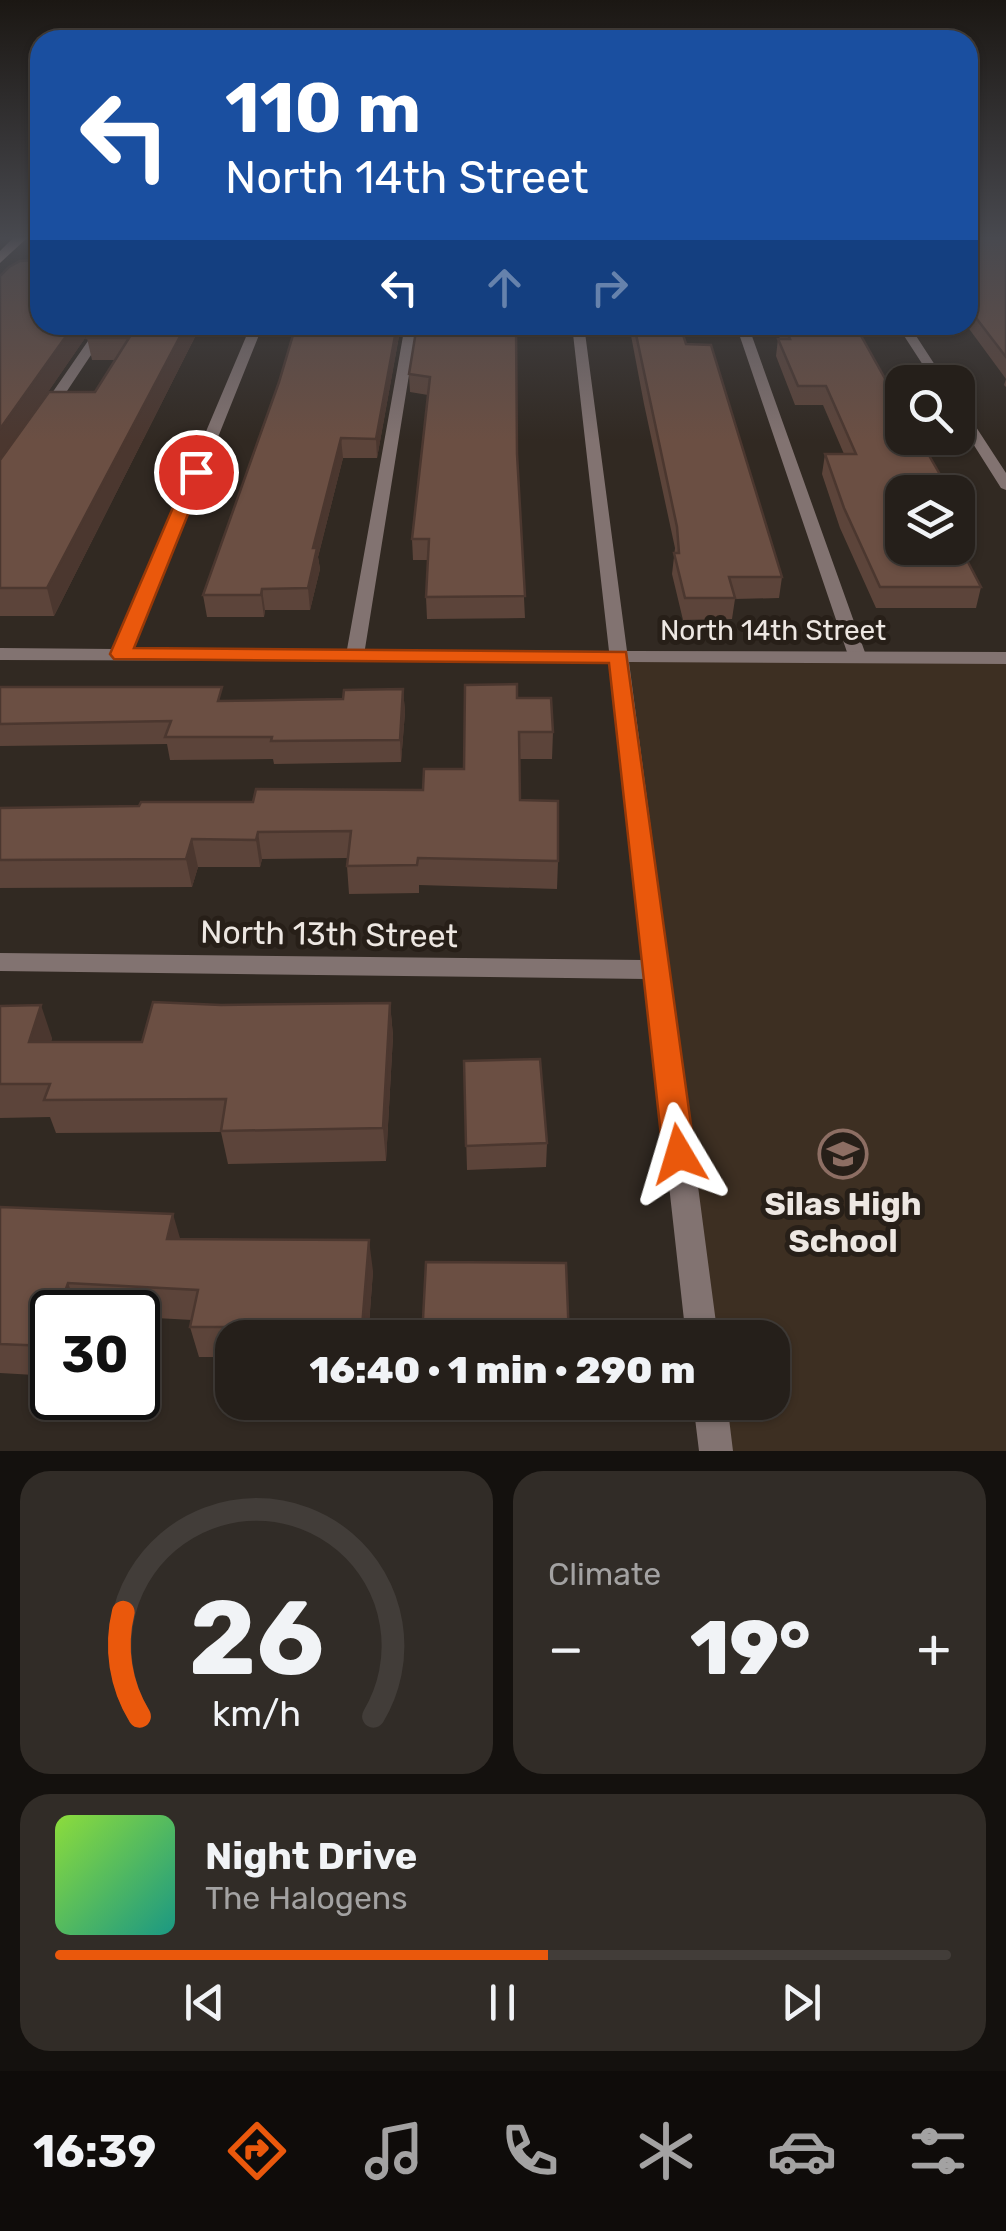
<!DOCTYPE html>
<html lang="en">
<head>
<meta charset="utf-8">
<style>
	:root { --surface:#251f1a; --page:#312c27; --text:#f1f3f6; --muted:#a3a2a2; --line:#423d39; --accent:#ea580c }
	body { margin:0; font-family:Rubik,sans-serif; background:var(--page); color:var(--text); height:100vh; display:flex; flex-direction:column; font-size:38px; white-space:nowrap }
	* { box-sizing:border-box; margin:0 }
	p { font-size:32px; color:var(--muted) }
	.icon { flex:none; width:55px; height:55px; fill:none; stroke:currentColor; stroke-width:2; stroke-linecap:round; stroke-linejoin:round }
	.map { position:relative; height:1451px; overflow:hidden }
	.details { display:flex; flex-direction:column; gap:20px; padding:20px; background:#14110e; flex:1 }
	.details>* { flex:none }
	.guide { position:absolute; left:30px; top:30px; width:948px; height:305px; border-radius:30px; box-shadow:0 2px 8px #0004,0 0 0 2px var(--line); background:#1a4fa0; color:#fff; overflow:hidden }
	.fabs { position:absolute; left:885px; top:365px; display:grid; gap:20px }
	.fabs a { display:grid; place-items:center; width:90px; height:90px; border-radius:20px; background:var(--surface); box-shadow:0 2px 8px #0004,0 0 0 2px var(--line); font-size:50px }
	.speed { position:absolute; left:30px; top:1290px; display:flex; gap:20px; font-size:50px; font-weight:700; text-align:center }
	.speed>* { display:grid; place-content:center; width:130px; height:130px; border-radius:50%; background:var(--surface); box-shadow:0 2px 8px #0004,0 0 0 2px var(--line); line-height:1 }
	.speed .limit { border:5px solid #111; border-radius:15px; background:#fff; color:#111 }
	.pin { position:absolute; display:grid; place-items:center; width:85px; height:85px; color:#fff; margin:-42px; border:5px solid #fff; border-radius:50%; box-shadow:0 2px 10px #0007 }
	.me { position:absolute; width:110px; margin:-55px; rotate:353deg; stroke-linejoin:round; filter:drop-shadow(0 0 8px #0008) }
	.turn { display:flex; align-items:center; gap:35px; height:210px; padding:0 30px; font-size:45px }
	.turn .icon { width:130px; height:130px; stroke-width:2.5 }
	.turn b { display:block; font-size:70px; line-height:85px }
	.lanes { display:flex; align-items:center; height:95px; padding:0 30px; background:#0003; justify-content:center; gap:50px; direction:ltr }
	.lanes .off { opacity:.35 }
	.big { font-size:75px; font-weight:800; line-height:1.1 }
	.details .tile { flex:1; display:flex; flex-direction:column; justify-content:center; gap:15px; min-width:0; padding:0 35px; border-radius:30px; background:var(--page) }
	.details .dial { align-items:center; gap:0 }
	.dial svg { height:260px; overflow:visible; fill:none; stroke:var(--line); stroke-width:7; stroke-linecap:round; text-anchor:middle }
	.dial text { fill:var(--text); stroke:none }
	.song { display:flex; align-items:center; gap:30px }
	.cover { width:120px; height:120px; border-radius:15px; background:linear-gradient(135deg,hsl(90 70% 55%),hsl(170 70% 35%)) }
	.played { height:10px; border-radius:5px; background:linear-gradient(90deg,var(--accent) 55%,var(--line) 55%) }
	.keys { display:flex; justify-content:space-around; direction:ltr }
	.heat { display:flex; justify-content:space-between; align-items:center; font-size:55px; direction:ltr }
	.details .tiles { flex:1; display:grid; gap:20px; grid-template-columns:1fr 1fr }
	.tile:last-child { grid-column:span 2 }
	.trip { position:absolute; left:215px; top:1320px; width:575px; height:100px; border-radius:30px; background:var(--surface); box-shadow:0 2px 8px #0004,0 0 0 2px var(--line); font-weight:800; line-height:100px; text-align:center }
	.tabs { display:flex; height:160px; justify-content:space-around; align-items:center; background:#0f0c0a; color:var(--muted) }
	.tabs .icon { width:70px; height:70px }
	.tabs .active { color:var(--accent) }
	.tabs b { font-size:45px; color:var(--text) }
	.map>svg:first-child { display:block }
</style>
</head>
<body>
<div class="map">
<svg width="1006" height="1451" viewBox="0 0 1006 1451">
	<rect width="100%" height="100%" fill="#312922"/>
	<path fill="#3d2f22" d="M 619,657 L 1006,658 L 1006,1451 L 716,1451 L 710,1403 L 772,1402 L 772,1338 L 702,1337 Z"/>
	<g fill="none" stroke-linecap="round" stroke-linejoin="round">
		<path fill="#827371" fill-rule="evenodd" d="M 99,325 L 111,325 L 51,415 L 41,415 L 39,412 Z
			M 405,325 L 417,325 L 364,655 L 355,661 L 346,655 Z
			M 736,325 L 748,325 L 867,658 L 865,662 L 851,662 L 849,658 Z"/>
		<path fill="#827371" fill-rule="evenodd" d="M 251,325 L 263,325 L 133,649 L 609,651 L 572,325 L 584,325 L 627,651 L 1006,652 L 1006,664 L 629,662 L 718,1338 L 686,1338 L 646,979 L 0,971 L 0,953 L 643,960 L 610,662 L 0,660 L 0,648 L 114,649 Z
			M 897,325 L 909,325 L 946,382 L 934,382 Z
			M 958,406 L 963,407 L 1006,473 L 1006,490 L 1001,488 L 958,420 Z
			M 693,1402 L 727,1402 L 733,1451 L 699,1451 Z"/>
		<path fill="#dabbb6" fill-rule="evenodd" d="M 13,238 L 27,238 L 0,263 L 0,251 Z"/>
	</g>
	<path fill="#5c443a" d="M 40,238 L 40,325 L 94,325 L 12,444 L 95,392 L 115,360 L 92,360 L 87,338 L 96,325 L 201,325 L 54,616 L 0,616 L 0,276 L 34,260 L 32,248 Z
		M 968,238 L 1006,242 L 1006,387 L 1004,385 L 1006,379 L 967,326 L 960,325 L 968,325 Z
		M 401,325 L 377,458 L 343,458 L 318,557 L 320,569 L 310,610 L 265,610 L 264,617 L 207,617 L 203,595 Z
		M 417,325 L 517,454 L 525,618 L 427,619 L 426,597 L 428,560 L 413,560 L 412,539 L 428,395 L 410,392 L 409,374 Z
		M 629,325 L 680,325 L 686,344 L 782,577 L 779,598 L 735,599 L 732,619 L 683,620 L 672,574 L 675,548 L 644,404 Z
		M 775,325 L 855,325 L 902,492 L 958,548 L 958,525 L 963,535 L 960,547 L 981,587 L 976,608 L 876,608 L 840,528 L 822,474 L 825,454 L 844,454 L 823,405 L 795,405 L 776,356 L 778,339 L 780,339 Z
		M 0,687 L 224,701 L 343,699 L 403,689 L 405,712 L 401,762 L 274,764 L 273,759 L 170,760 L 167,744 L 0,746 Z
		M 517,698 L 553,732 L 552,759 L 519,759 L 520,800 L 558,861 L 557,889 L 419,885 L 419,893 L 349,894 L 347,866 L 348,858 L 262,859 L 260,867 L 198,867 L 192,887 L 0,888 L 0,808 L 139,806 L 253,802 L 423,790 L 464,769 Z
		M 390,1003 L 393,1036 L 386,1161 L 228,1164 L 221,1132 L 56,1133 L 50,1117 L 0,1118 L 0,1006 L 52,1038 L 51,1042 L 142,1042 L 221,1005 Z
		M 464,1061 L 547,1143 L 546,1167 L 467,1170 Z
		M 0,1207 L 373,1271 L 368,1338 L 232,1338 L 232,1357 L 199,1357 L 190,1327 L 192,1320 L 138,1317 L 138,1312 L 52,1312 L 52,1376 L 0,1373 Z"/>
	<path fill="#4b372f" d="M 74,325 L 94,325 L 0,462 L 0,429 Z
		M 186,325 L 201,325 L 54,616 L 47,588 Z
		M 397,325 L 401,325 L 377,458 L 376,439 Z
		M 341,438 L 343,458 L 318,557 L 320,569 L 310,610 L 308,588 L 313,548 Z
		M 262,589 L 265,610 L 264,617 L 261,595 Z
		M 403,689 L 405,712 L 401,762 L 400,740 Z
		M 258,832 L 262,859 L 260,867 L 256,840 Z
		M 192,839 L 198,867 L 192,887 L 186,859 Z
		M 390,1003 L 393,1036 L 386,1161 L 383,1128 Z
		M 41,1005 L 52,1038 L 41,1075 L 29,1042 Z
		M 173,1214 L 182,1245 L 167,1239 Z
		M 369,1240 L 373,1271 L 368,1338 L 363,1338 L 362,1327 Z
		M 68,1283 L 79,1312 L 58,1312 Z
		M 52,1331 L 52,1358 L 48,1346 Z"/>
	<path fill="#6b4f43" stroke="#4b372f" stroke-width="2.5" d="M 40,238 L 40,325 L 74,325 L 0,429 L 0,276 L 9,267 L 20,261 L 38,260 L 38,249 L 32,248 Z
		M 968,238 L 1002,238 L 1006,242 L 1006,357 L 970,310 L 968,310 Z
		M 96,325 L 186,325 L 47,588 L 0,588 L 0,460 L 49,392 L 95,392 L 129,338 L 87,338 Z
		M 296,325 L 397,325 L 376,439 L 341,438 L 313,548 L 317,548 L 308,588 L 262,589 L 261,595 L 203,595 L 279,382 Z
		M 417,325 L 516,325 L 517,454 L 525,596 L 426,597 L 429,539 L 412,539 L 430,377 L 409,374 Z
		M 634,325 L 680,325 L 686,344 L 711,345 L 782,577 L 729,577 L 735,598 L 685,598 L 674,553 L 679,553 L 677,527 Z
		M 784,325 L 855,325 L 902,409 L 902,438 L 919,438 L 950,492 L 902,492 L 902,548 L 958,548 L 958,543 L 981,587 L 880,587 L 844,508 L 825,454 L 856,454 L 826,386 L 798,386 L 778,339 L 790,339 Z
		M 517,684 L 517,698 L 551,698 L 553,732 L 519,732 L 520,800 L 558,801 L 558,861 L 418,858 L 417,865 L 347,866 L 351,831 L 258,832 L 256,840 L 192,839 L 186,859 L 0,860 L 0,808 L 139,806 L 141,802 L 253,802 L 256,789 L 423,790 L 424,769 L 464,769 L 465,685 Z
		M 0,687 L 222,687 L 218,701 L 343,699 L 344,690 L 403,689 L 400,740 L 271,741 L 272,737 L 165,737 L 171,721 L 0,724 Z
		M 153,1002 L 221,1005 L 390,1003 L 383,1128 L 221,1131 L 226,1099 L 44,1100 L 50,1084 L 0,1084 L 0,1006 L 41,1005 L 29,1042 L 142,1042 Z
		M 540,1059 L 547,1143 L 466,1146 L 464,1061 Z
		M 0,1207 L 173,1214 L 167,1239 L 369,1240 L 362,1327 L 190,1327 L 198,1290 L 68,1283 L 58,1312 L 52,1312 L 52,1331 L 48,1346 L 0,1344 Z
		M 426,1262 L 566,1263 L 569,1338 L 422,1338 Z"/>
	<linearGradient id="sky" x2="0" y2="1"><stop stop-color="#1b1713"/><stop offset="0.54" stop-color="#48494f"/><stop offset="1" stop-color="#48494f" stop-opacity="0"/></linearGradient>
	<rect width="1006" height="441" fill="url(#sky)"/>
	<path fill="#ea580c" stroke="#983908" stroke-width="2.5" d="M 190,468 L 205,472 L 134,648 L 626,652 L 695,1154 L 691,1164 L 679,1168 L 668,1164 L 663,1154 L 609,663 L 114,659 L 110,654 Z"/>
	<defs>
		<g id="school-ring" transform="scale(2.5)"><circle r="9.5" fill="#271f18" stroke="#8d6e63" stroke-width="1.5"/><path d="M0-5L7-2L0 1L-7-2ZM-4 1L0 2.5L4 1V4Q0 6-4 4Z" fill="#8d6e63"/></g>
	</defs>
	<g fill-rule="evenodd">
		<use href="#school-ring" x="843" y="1154"/>
	</g>
	<g text-anchor="middle" stroke-width="10" stroke-linejoin="round" paint-order="stroke">
		<g font-size="28" fill="#ede7e2" stroke="#271f18">
			<text x="773" y="640">North 14th Street</text>
		</g>
		<g font-size="32" fill="#ede7e2" stroke="#271f18">
			<text transform="translate(329 934) rotate(1)" y="11">North 13th Street</text>
		</g>
		<g font-size="32" font-weight="bold" fill="#ede7e2" stroke="#271f18">
			<text x="843" y="1215">Silas High<tspan x="843" dy="37">School</tspan></text>
		</g>
	</g>
</svg>
<div class="fabs">
<a><svg class="icon" aria-label="search" viewBox="0 0 24 24"><circle cx="10" cy="10" r="6"/><path d="M15 15l6 6"/></svg></a>
<a><svg class="icon" aria-label="layers" viewBox="0 0 24 24"><path d="M12 4l9 5-9 5-9-5zM3 14l9 5 9-5"/></svg></a>
</div>
<div class="speed"><div class="limit">30</div></div>
<div class="pin" style="left:196px;top:472px;background:#d93025"><svg class="icon" aria-label="arrive" viewBox="0 0 24 24"><path d="M6 21V4h12l-3 4 3 4H6"/></svg></div>
<svg class="me" style="left:679px;top:1154px" viewBox="-20 -20 40 40"><path d="M0-17L14 15 0 8-14 15z" fill="#ea580c" stroke="#fff" stroke-width="4"/></svg>
<div class="trip">16:40 · 1 min · 290 m</div>
<div class="guide">
<div class="turn"><svg class="icon" aria-label="left" viewBox="0 0 24 24"><path d="M17 20v-9H6M10 6l-5 5 5 5"/></svg><div><b>110 m</b>North 14th Street</div></div>
<div class="lanes"><svg class="icon" aria-label="left" viewBox="0 0 24 24"><path d="M17 20v-9H6M10 6l-5 5 5 5"/></svg><svg class="icon off" aria-label="ahead" viewBox="0 0 24 24"><path d="M12 20V5M6 11l6-6 6 6"/></svg><svg class="icon off" aria-label="right" viewBox="0 0 24 24"><path d="M7 20v-9h11M14 6l5 5-5 5"/></svg></div>
</div>
</div>
<section class="details">
<div class="tiles">
<div class="tile dial"><svg viewBox="0 0 100 80">
<path d="M14 69A42 42 0 1 1 86 69"/>
<path d="M14 69A42 42 0 0 1 9 37" stroke="#ea580c"/>
<text x="50" y="56" font-size="32" font-weight="700">26</text>
<text x="50" y="72" font-size="11">km/h</text>
</svg></div>
<div class="tile"><p>Climate</p>
<div class="heat"><a>−</a><b class="big">19°</b><a>+</a></div>
</div>
<div class="tile">
<div class="song"><i class="cover"></i><div><b>Night Drive</b><p>The Halogens</p></div></div>
<div class="played"></div>
<div class="keys"><svg class="icon" aria-label="previous" viewBox="0 0 24 24"><path d="M18 5L8 12l10 7zM5 5v14"/></svg><svg class="icon" aria-label="pause" viewBox="0 0 24 24"><path d="M8 5v14M16 5v14"/></svg><svg class="icon" aria-label="next" viewBox="0 0 24 24"><path d="M6 5l10 7-10 7zM19 5v14"/></svg></div>
</div>
</div>
</section>
<nav class="tabs">
<b>16:39</b>
<svg class="icon active" aria-label="directions" viewBox="0 0 24 24"><path d="M12 3l9 9-9 9-9-9zM9 14v-3h6M13 9l2 2-2 2"/></svg>
<svg class="icon" aria-label="music" viewBox="0 0 24 24"><path d="M9 18V5l10-2v13"/><circle cx="6" cy="18" r="3"/><circle cx="16" cy="16" r="3"/></svg>
<svg class="icon" aria-label="phone" viewBox="0 0 24 24"><path d="M5 4h4l2 5-3 2q2 4 5 5l2-3 5 2v4C11 20 4 13 5 4z"/></svg>
<svg class="icon" aria-label="climate" viewBox="0 0 24 24"><path d="M12 3v18M4 7l16 10M4 17L20 7"/></svg>
<svg class="icon" aria-label="car" viewBox="0 0 24 24"><path d="M5 17H2v-5l4-1 3-4h7l3 4 3 1v5h-3M9 17h6M6 11h13"/><circle cx="7" cy="17" r="2"/><circle cx="17" cy="17" r="2"/></svg>
<svg class="icon" aria-label="filters" viewBox="0 0 24 24"><path d="M4 7h16M4 17h16"/><circle cx="9" cy="7" r="2"/><circle cx="15" cy="17" r="2"/></svg>
</nav>
</body>
</html>
